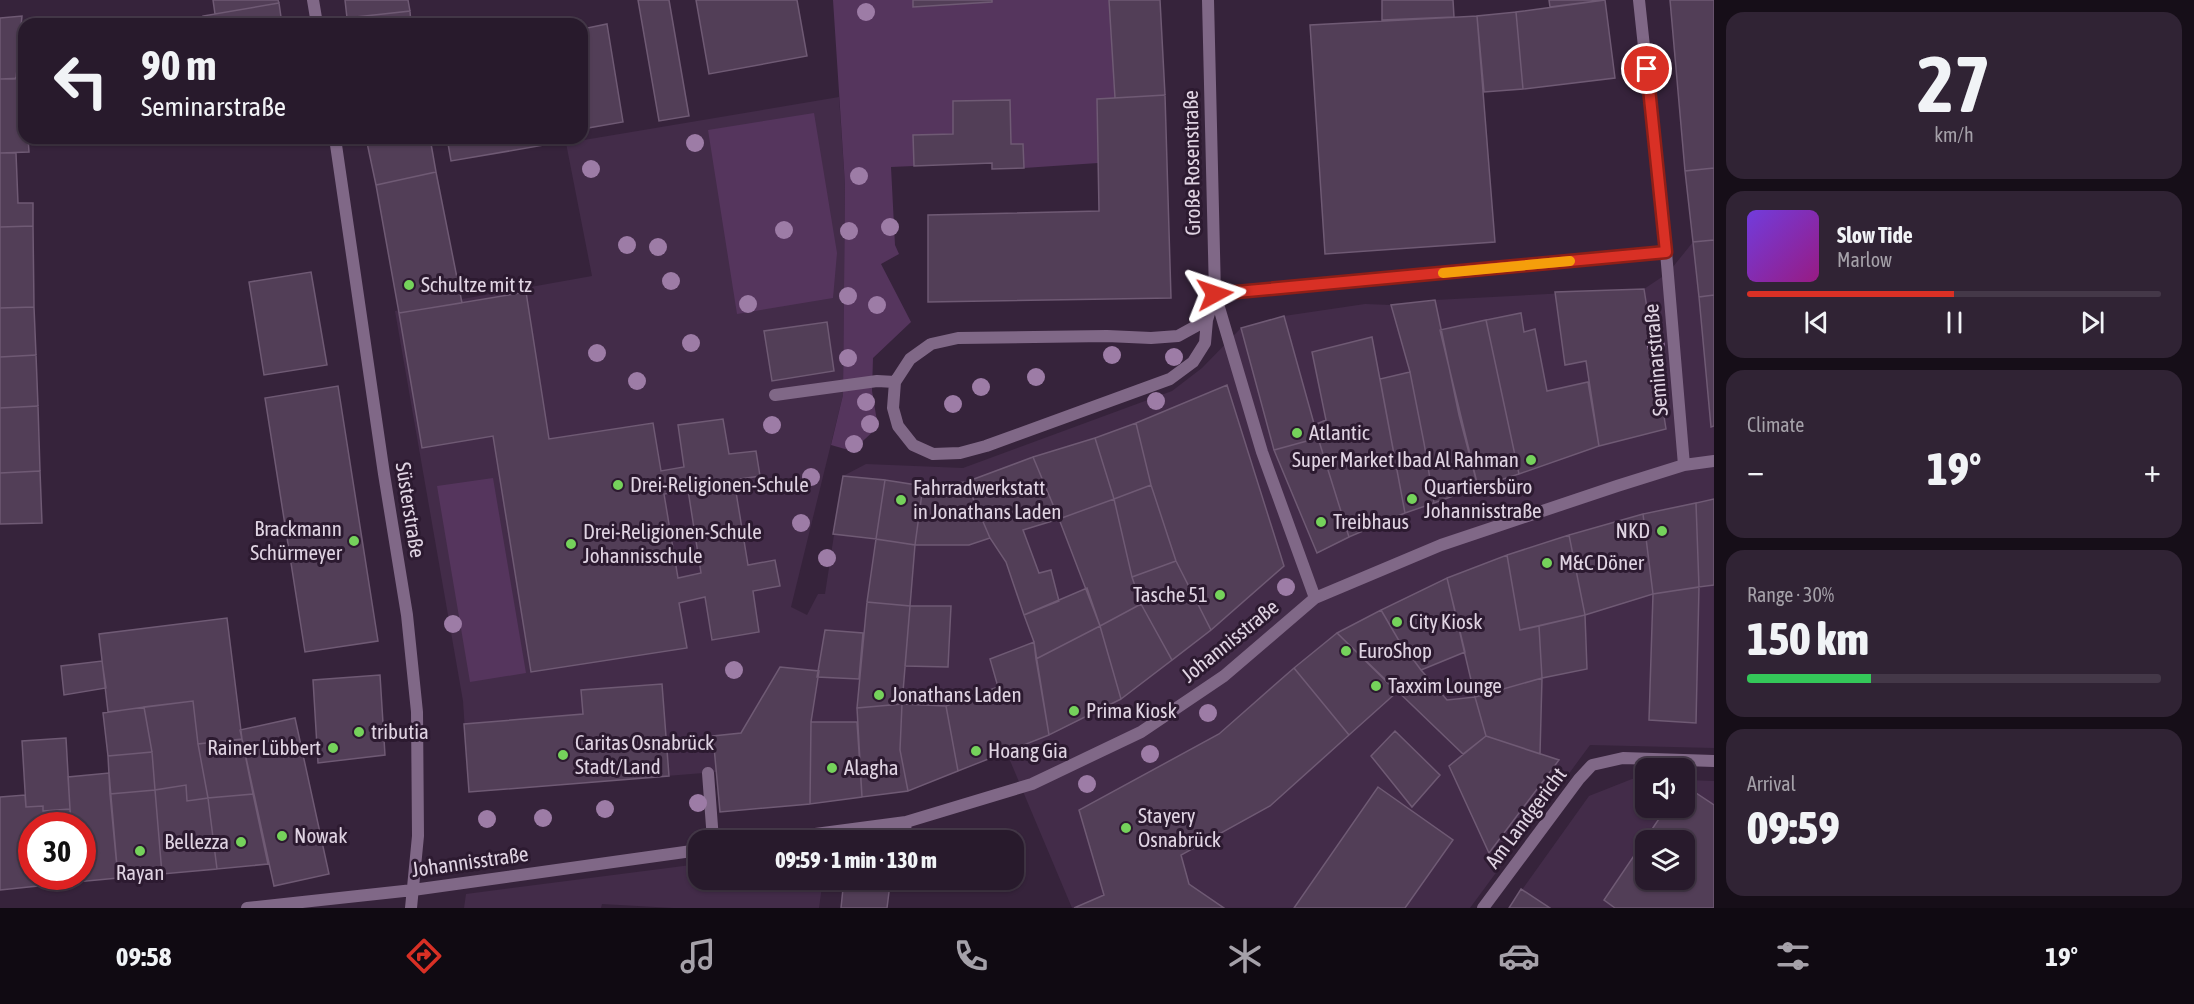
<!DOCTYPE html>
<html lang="en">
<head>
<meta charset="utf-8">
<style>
	:root { --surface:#281a2c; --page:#302334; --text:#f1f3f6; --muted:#a5a1a9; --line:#443848; --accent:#d93025 }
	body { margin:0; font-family:"Asap Condensed",sans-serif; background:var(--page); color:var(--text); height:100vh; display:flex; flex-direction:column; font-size:22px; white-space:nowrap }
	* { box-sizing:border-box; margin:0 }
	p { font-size:20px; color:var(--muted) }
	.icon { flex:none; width:33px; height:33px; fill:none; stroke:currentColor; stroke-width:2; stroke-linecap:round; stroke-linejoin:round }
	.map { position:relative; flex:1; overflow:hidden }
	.sheet { display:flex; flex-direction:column; gap:12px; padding:12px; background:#160e18; width:480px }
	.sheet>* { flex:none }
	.guide { position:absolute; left:18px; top:18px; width:570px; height:126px; border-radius:18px; box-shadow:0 2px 4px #0004,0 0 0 2px var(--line); background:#281a2c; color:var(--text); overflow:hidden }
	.fabs { position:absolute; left:1635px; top:758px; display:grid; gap:12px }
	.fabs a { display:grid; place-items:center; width:60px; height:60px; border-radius:12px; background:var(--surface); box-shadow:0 2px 4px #0004,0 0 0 2px var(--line); font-size:30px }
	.speed { position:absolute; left:18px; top:812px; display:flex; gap:12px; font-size:30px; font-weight:700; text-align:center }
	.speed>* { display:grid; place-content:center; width:78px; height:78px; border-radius:50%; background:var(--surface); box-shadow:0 2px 4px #0004,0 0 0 2px var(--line); line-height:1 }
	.speed .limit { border:9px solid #d22; background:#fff; color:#111 }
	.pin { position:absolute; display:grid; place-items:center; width:51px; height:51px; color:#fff; margin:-26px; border:3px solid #fff; border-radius:50%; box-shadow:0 2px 6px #0007 }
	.me { position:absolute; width:66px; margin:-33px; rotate:85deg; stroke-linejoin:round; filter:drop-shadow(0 0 4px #0008) }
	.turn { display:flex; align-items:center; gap:21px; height:126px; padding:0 24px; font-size:27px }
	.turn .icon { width:78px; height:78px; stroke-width:2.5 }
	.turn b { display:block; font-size:42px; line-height:51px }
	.big { font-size:45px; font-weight:800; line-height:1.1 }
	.sheet .card { flex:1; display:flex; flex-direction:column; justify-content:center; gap:9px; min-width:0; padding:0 21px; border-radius:18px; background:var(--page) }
	.sheet .dial { align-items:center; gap:0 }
	.dial b { font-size:78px; line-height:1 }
	.song { display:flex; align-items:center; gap:18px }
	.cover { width:72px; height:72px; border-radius:9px; background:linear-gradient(135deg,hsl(260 70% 55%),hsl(310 70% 35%)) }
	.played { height:6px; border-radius:3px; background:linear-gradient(90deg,var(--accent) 50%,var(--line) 50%) }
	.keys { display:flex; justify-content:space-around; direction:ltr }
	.heat { display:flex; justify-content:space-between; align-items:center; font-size:33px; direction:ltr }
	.charge { height:9px; border-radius:4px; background:linear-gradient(90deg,#34c759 30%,var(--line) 0) }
	.trip { position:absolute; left:688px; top:830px; width:336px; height:60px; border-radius:18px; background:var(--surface); box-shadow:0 2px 4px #0004,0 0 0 2px var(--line); font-weight:800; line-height:60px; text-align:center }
	.tabs { display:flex; height:96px; justify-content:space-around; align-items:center; background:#100a12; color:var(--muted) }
	.tabs .icon { width:42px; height:42px }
	.tabs .active { color:var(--accent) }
	.tabs b { font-size:27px; color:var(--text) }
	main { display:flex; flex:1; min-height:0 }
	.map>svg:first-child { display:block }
</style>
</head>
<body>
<main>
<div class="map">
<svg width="1714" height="908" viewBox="0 0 1714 908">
	<rect width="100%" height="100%" fill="#36233b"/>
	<path fill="#432c49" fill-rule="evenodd" d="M 1714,0 L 1714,748 L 1590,745 L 1470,908 L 1072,908 L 1006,751 L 908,791 L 810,804 L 720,812 L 716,772 L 469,792 L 463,701 L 395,311 L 592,276 L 566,143 L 839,97 L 845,184 L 843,395 L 791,607 L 807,615 L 818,594 L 825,594 L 843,476 L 866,464 L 963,468 L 1172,391 L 1202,368 L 1241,328 L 1284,316 L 1365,304 L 1391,305 L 1435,300 L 1644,289 L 1668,273 L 1693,242 Z
		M 1632,779 L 1645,779 L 1646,807 L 1684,807 L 1685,780 L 1714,781 L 1714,908 L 1509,908 L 1589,796 ZM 1646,840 L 1684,840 L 1684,879 L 1646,879 Z
		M 699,864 L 699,879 L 823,879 L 819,908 L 673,908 L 602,904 L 601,908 L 464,908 L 466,894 Z"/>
	<path fill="#55355d" d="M 833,0 L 1109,0 L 1115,98 L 1097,100 L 1098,163 L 1024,168 L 1023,144 L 1011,144 L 1009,100 L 953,101 L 953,134 L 913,135 L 914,166 L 891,167 L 895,245 L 899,254 L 881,264 L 911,322 L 873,358 L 872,391 L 878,427 L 852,451 L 831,445 L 843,395 L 845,184 Z
		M 814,113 L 837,253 L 833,298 L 737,314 L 708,130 Z
		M 493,478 L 526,673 L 470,682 L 437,486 Z"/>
	<path fill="#523e57" stroke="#6f5a74" stroke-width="1.5" fill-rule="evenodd" d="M 213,0 L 278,0 L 279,3 L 215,14 Z
		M 345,0 L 408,0 L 410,11 L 347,18 Z
		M 638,0 L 669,0 L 689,116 L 659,121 Z
		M 696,0 L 797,0 L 807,56 L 709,74 Z
		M 913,0 L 992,0 L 992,2 L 913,7 Z
		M 1109,0 L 1160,0 L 1165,95 L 1115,98 Z
		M 1382,0 L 1453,0 L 1454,17 L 1382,20 Z
		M 1549,0 L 1604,0 L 1550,7 Z
		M 1605,0 L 1615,78 L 1523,89 L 1516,12 Z
		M 1670,0 L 1714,0 L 1714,168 L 1685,171 Z
		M 279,3 L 282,24 L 205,24 L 203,16 Z
		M 410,11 L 411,24 L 348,24 L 347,18 Z
		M 1516,12 L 1523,89 L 1484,92 L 1477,16 Z
		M 22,16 L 16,79 L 0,79 L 0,18 Z
		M 1477,16 L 1495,242 L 1325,254 L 1310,25 Z
		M 607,24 L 623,122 L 582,129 L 582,29 Z
		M 24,78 L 24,138 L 28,138 L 29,152 L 0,153 L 0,79 Z
		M 1165,95 L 1171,298 L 928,302 L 928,215 L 1099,211 L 1097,99 Z
		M 1010,100 L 1011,144 L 1023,144 L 1024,168 L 992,169 L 992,163 L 914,166 L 913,135 L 953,134 L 953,101 Z
		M 366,138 L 430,138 L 436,172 L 376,185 Z
		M 447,138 L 549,138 L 550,144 L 451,161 Z
		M 0,153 L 16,153 L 18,203 L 33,203 L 33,226 L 0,227 Z
		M 1714,168 L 1714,240 L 1693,242 L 1685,171 Z
		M 436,172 L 462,303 L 399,313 L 376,185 Z
		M 33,226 L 34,307 L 0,308 L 0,227 Z
		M 1714,240 L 1714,295 L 1699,297 L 1693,242 Z
		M 311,272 L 327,365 L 264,375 L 249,282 Z
		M 1644,289 L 1666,429 L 1599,446 L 1586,361 L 1565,365 L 1555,292 Z
		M 526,292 L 549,439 L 653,423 L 661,471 L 684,467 L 678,425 L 723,419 L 729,454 L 756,451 L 760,476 L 734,480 L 748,565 L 775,560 L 780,586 L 753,591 L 759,632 L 712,640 L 705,597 L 679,603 L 687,648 L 531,672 L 493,436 L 422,448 L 399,313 ZM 688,490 L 701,573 L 678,578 L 664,494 Z
		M 1714,295 L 1714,426 L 1711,427 L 1699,297 Z
		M 1435,300 L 1459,415 L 1478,487 L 1434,503 L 1424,443 L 1410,372 L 1391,305 Z
		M 34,307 L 36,355 L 0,357 L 0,308 Z
		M 1521,313 L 1524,332 L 1535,329 L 1547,391 L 1588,382 L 1599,446 L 1519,474 L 1486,320 Z
		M 1284,316 L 1318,438 L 1274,450 L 1241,328 Z
		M 1486,320 L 1519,474 L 1478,487 L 1440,330 Z
		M 827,322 L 834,371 L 772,381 L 764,331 Z
		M 1372,337 L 1405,513 L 1349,537 L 1314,425 L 1326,420 L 1312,352 Z
		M 36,355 L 38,406 L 0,408 L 0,357 Z
		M 1410,372 L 1424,443 L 1434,503 L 1405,513 L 1380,379 Z
		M 1227,385 L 1284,566 L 1211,630 L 1176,561 L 1151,485 L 1136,423 Z
		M 338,386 L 378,641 L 305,652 L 265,398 Z
		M 38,406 L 40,471 L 0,473 L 0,408 Z
		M 1136,423 L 1151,485 L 1114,499 L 1095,438 Z
		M 1095,438 L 1114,499 L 1059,519 L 1033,457 Z
		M 1318,438 L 1349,537 L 1317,553 L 1274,450 Z
		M 1033,457 L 1059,519 L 1023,530 L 1039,573 L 1051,570 L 1059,601 L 1024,615 L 1006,562 L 990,538 L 966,482 Z
		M 40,471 L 42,523 L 0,524 L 0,473 Z
		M 843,476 L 885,480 L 876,539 L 833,534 Z
		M 885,480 L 923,486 L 915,545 L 876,539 Z
		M 966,482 L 990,538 L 969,545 L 915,545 L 923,486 Z
		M 1151,485 L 1176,561 L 1132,577 L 1114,499 Z
		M 1114,499 L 1132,577 L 1141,604 L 1100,626 L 1059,519 Z
		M 1714,499 L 1714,585 L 1699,587 L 1696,503 Z
		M 1696,503 L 1699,587 L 1653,594 L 1643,514 Z
		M 1643,514 L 1653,594 L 1585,615 L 1569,535 Z
		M 1569,535 L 1585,615 L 1520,630 L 1507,555 Z
		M 876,539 L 915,545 L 910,606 L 867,602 Z
		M 1507,555 L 1520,630 L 1539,626 L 1542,678 L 1475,697 L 1447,578 Z
		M 1176,561 L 1211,630 L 1172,660 L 1141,604 L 1132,577 Z
		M 1447,578 L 1465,652 L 1421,670 L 1398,639 L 1381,610 Z
		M 1699,587 L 1696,723 L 1649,720 L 1653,594 Z
		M 1087,588 L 1100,626 L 1036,659 L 1034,642 L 1024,615 Z
		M 867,602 L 910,606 L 902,704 L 857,708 Z
		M 1141,604 L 1172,660 L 1121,699 L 1100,626 Z
		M 910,606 L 951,606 L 948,667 L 905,666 Z
		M 1381,610 L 1398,639 L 1421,670 L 1447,700 L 1475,697 L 1486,736 L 1463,754 L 1337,633 Z
		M 1585,615 L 1587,669 L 1542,678 L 1539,626 Z
		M 227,618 L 242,739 L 198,744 L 193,701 L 108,712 L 99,634 Z
		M 1100,626 L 1121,699 L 1049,735 L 1036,659 Z
		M 825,630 L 863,633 L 859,679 L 817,677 Z
		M 1337,633 L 1397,692 L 1349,735 L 1294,668 Z
		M 1034,642 L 1049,735 L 958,771 L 946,706 L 998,687 L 990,659 Z
		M 102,661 L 106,688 L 64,695 L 61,666 Z
		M 780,667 L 819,671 L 811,722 L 810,804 L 720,812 L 713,736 L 741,733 Z
		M 1294,668 L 1349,735 L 1270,806 L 1181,855 L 1189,884 L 1224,908 L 1074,908 L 1104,895 L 1079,810 L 1219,734 Z
		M 380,675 L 385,755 L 318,763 L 313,680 Z
		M 1542,678 L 1540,754 L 1486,736 L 1475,697 Z
		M 662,684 L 669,776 L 469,792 L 464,724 L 583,714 L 581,690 Z
		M 193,701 L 198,744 L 208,798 L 187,801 L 186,785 L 155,790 L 152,752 L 144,707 Z
		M 902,704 L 946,706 L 958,771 L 908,791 L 900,750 Z
		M 902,704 L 900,750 L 908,791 L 862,797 L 857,708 Z
		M 144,707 L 152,752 L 108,756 L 103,713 Z
		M 295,718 L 329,874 L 274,886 L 240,730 Z
		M 811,722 L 857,722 L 862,797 L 810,804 Z
		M 1395,731 L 1440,775 L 1412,807 L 1371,756 Z
		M 1486,736 L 1559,760 L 1489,853 L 1449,766 Z
		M 66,738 L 70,809 L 43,811 L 43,806 L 26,807 L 22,741 Z
		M 242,739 L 253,794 L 208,798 L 198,744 Z
		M 152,752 L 155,790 L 110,794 L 108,756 Z
		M 109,773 L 118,878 L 76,882 L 76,876 L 82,876 L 82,825 L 71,825 L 68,777 Z
		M 186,785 L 187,801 L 208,798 L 217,869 L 162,874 L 155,790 Z
		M 1684,785 L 1714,805 L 1714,908 L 1615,908 L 1604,900 L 1667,807 L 1684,807 ZM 1646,840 L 1684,840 L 1684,879 L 1646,879 Z
		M 1378,787 L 1453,840 L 1405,908 L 1294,908 Z
		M 155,790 L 162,874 L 118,878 L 110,794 Z
		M 253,794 L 268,864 L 217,869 L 208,798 Z
		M 25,795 L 26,807 L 43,806 L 43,811 L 70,809 L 71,825 L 32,825 L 32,876 L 76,876 L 76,882 L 0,890 L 0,797 Z
		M 844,879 L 890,884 L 887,908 L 841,908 Z
		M 1521,889 L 1550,908 L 1509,908 Z"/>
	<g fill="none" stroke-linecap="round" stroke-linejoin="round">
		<path stroke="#806887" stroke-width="12" d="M 1207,320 L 1178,336 L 1151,338 L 1107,336 L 958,338 L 931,344 L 910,359 L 895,382 L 893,408 L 898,426 L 913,445 L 933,454 L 960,453 L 986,446 L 1170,379 L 1193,362 L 1205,343 L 1207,320 L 1215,294
			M 775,395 L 877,381 L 895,382"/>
		<path stroke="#806887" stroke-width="12" d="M 313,0 L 317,24
			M 1208,0 L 1215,294 L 1262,452 L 1315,598
			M 1639,0 L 1666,252 L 1684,465
			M 335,138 L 384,474 L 407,615 L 417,712 L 418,836 L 411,908
			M 1215,294 L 1666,252
			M 708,773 L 713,840
			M 770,840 L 906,822 L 1032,784 L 1141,732 L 1224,676 L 1315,598 L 1441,545 L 1617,486 L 1684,465 L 1714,461
			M 904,840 L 906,822
			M 898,886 L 899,879
			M 247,908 L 413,890 L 699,850
			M 1483,908 L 1579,779 L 1592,765 L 1623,758 L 1714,761"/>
	</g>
	<g fill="#9d7ca6">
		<circle cx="866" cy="12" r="9"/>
		<circle cx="695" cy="143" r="9"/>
		<circle cx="591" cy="169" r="9"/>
		<circle cx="859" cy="176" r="9"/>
		<circle cx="890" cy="227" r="9"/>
		<circle cx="784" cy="230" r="9"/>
		<circle cx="849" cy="231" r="9"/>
		<circle cx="627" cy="245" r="9"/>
		<circle cx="658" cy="247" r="9"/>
		<circle cx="671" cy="281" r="9"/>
		<circle cx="848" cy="296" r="9"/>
		<circle cx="748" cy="304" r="9"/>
		<circle cx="877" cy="305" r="9"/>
		<circle cx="691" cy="343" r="9"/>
		<circle cx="1656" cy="346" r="9"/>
		<circle cx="597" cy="353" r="9"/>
		<circle cx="1112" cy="355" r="9"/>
		<circle cx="1174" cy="357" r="9"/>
		<circle cx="848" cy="358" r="9"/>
		<circle cx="1036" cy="377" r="9"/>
		<circle cx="637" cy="381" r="9"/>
		<circle cx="981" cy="387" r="9"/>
		<circle cx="1156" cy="401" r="9"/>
		<circle cx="866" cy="402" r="9"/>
		<circle cx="953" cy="404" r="9"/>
		<circle cx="870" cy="424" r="9"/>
		<circle cx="772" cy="425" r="9"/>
		<circle cx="854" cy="444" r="9"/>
		<circle cx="811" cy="477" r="9"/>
		<circle cx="801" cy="523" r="9"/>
		<circle cx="827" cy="558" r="9"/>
		<circle cx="1286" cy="587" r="9"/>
		<circle cx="453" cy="624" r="9"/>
		<circle cx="734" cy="670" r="9"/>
		<circle cx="1208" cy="713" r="9"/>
		<circle cx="1150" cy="754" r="9"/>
		<circle cx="1087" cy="784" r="9"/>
		<circle cx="698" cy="803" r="9"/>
		<circle cx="605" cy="809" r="9"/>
		<circle cx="543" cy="818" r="9"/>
		<circle cx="487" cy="819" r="9"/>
	</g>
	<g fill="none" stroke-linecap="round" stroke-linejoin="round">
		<g stroke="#8d1f18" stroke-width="15">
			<path id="route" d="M 1215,294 L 1666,252 L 1647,69"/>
		</g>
		<use href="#route" stroke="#d93025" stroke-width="10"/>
		<path stroke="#f59e0b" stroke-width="10" d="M 1443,273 L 1570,261"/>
	</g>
	<g fill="#75d25b" stroke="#2c1a30" stroke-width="2">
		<circle cx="409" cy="285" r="6"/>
		<circle cx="1297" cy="433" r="6"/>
		<circle cx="1531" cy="460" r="6"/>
		<circle cx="618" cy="485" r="6"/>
		<circle cx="1412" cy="499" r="6"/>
		<circle cx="901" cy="500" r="6"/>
		<circle cx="1321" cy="522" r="6"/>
		<circle cx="1662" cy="531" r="6"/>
		<circle cx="354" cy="541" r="6"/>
		<circle cx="571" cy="544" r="6"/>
		<circle cx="1547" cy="563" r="6"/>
		<circle cx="1220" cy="595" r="6"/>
		<circle cx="1397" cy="622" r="6"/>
		<circle cx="1346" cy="651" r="6"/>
		<circle cx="1376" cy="686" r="6"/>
		<circle cx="879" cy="695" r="6"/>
		<circle cx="1074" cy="711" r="6"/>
		<circle cx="359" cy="732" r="6"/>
		<circle cx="333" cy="748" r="6"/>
		<circle cx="976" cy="751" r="6"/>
		<circle cx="563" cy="755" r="6"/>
		<circle cx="832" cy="768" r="6"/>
		<circle cx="1126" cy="828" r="6"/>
		<circle cx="282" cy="836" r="6"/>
		<circle cx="241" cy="842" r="6"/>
		<circle cx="140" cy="851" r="6"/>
	</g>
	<g text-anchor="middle" stroke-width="6" stroke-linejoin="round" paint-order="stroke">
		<g font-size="21" fill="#e0d4e3" stroke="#2c1a30">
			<text transform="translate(1192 163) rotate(-91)" y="7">Große Rosenstraße</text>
			<text transform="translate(1656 360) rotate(-95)" y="7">Seminarstraße</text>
			<text transform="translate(410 510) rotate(81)" y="7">Süsterstraße</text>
			<text transform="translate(1230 641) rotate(-39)" y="7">Johannisstraße</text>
			<text transform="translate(1526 818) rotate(-53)" y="7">Am Landgericht</text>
			<text transform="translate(470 862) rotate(-8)" y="7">Johannisstraße</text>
		</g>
		<g font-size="21" fill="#e0d4e3" stroke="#2c1a30" text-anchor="start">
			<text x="421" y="292">Schultze mit tz</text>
			<text x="1309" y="440">Atlantic</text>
			<text x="1519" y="467" text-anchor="end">Super Market Ibad Al Rahman</text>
			<text x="630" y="492">Drei-Religionen-Schule</text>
			<text x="1424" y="494">Quartiersbüro<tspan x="1424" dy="24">Johannisstraße</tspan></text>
			<text x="913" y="495">Fahrradwerkstatt<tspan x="913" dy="24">in Jonathans Laden</tspan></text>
			<text x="1333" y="529">Treibhaus</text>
			<text x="342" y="536" text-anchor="end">Brackmann<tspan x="342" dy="24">Schürmeyer</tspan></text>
			<text x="1650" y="538" text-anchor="end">NKD</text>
			<text x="583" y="539">Drei-Religionen-Schule<tspan x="583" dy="24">Johannisschule</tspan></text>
			<text x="1559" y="570">M&amp;C Döner</text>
			<text x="1208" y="602" text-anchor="end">Tasche 51</text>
			<text x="1409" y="629">City Kiosk</text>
			<text x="1358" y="658">EuroShop</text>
			<text x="1388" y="693">Taxxim Lounge</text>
			<text x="891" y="702">Jonathans Laden</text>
			<text x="1086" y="718">Prima Kiosk</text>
			<text x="371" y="739">tributia</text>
			<text x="575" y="750">Caritas Osnabrück<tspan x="575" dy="24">Stadt/Land</tspan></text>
			<text x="321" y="755" text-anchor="end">Rainer Lübbert</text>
			<text x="988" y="758">Hoang Gia</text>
			<text x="844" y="775">Alagha</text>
			<text x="1138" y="823">Stayery<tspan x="1138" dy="24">Osnabrück</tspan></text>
			<text x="294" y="843">Nowak</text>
			<text x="229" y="849" text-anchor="end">Bellezza</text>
			<text x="140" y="880" text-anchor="middle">Rayan</text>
		</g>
	</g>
</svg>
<div class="fabs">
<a><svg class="icon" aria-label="sound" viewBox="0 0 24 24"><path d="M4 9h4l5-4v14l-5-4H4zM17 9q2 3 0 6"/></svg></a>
<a><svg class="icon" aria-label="layers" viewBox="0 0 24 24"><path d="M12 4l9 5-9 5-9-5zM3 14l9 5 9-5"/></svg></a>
</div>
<div class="speed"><div class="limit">30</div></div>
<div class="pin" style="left:1647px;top:69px;background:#d93025"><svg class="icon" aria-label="arrive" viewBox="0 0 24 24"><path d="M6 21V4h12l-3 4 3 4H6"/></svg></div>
<svg class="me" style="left:1215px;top:294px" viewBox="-20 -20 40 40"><path d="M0-17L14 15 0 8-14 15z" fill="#d93025" stroke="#fff" stroke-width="4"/></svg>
<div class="trip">09:59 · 1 min · 130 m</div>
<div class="guide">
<div class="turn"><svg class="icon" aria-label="left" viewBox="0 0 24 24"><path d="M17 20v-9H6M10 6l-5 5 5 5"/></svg><div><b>90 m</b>Seminarstraße</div></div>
</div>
</div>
<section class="sheet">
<div class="card dial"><b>27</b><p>km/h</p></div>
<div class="card">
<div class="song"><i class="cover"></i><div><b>Slow Tide</b><p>Marlow</p></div></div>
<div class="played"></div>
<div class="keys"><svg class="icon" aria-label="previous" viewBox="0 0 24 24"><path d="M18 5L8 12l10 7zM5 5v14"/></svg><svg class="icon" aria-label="pause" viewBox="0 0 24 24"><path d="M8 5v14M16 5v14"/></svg><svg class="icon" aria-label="next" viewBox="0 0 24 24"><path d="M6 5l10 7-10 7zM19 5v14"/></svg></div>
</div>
<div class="card"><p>Climate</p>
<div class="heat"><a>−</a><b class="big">19°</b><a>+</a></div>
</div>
<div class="card"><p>Range · 30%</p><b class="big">150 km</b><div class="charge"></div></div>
<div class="card"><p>Arrival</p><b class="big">09:59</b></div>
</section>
</main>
<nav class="tabs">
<b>09:58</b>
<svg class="icon active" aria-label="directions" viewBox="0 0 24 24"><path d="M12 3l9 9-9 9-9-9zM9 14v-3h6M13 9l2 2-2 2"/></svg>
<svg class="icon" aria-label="music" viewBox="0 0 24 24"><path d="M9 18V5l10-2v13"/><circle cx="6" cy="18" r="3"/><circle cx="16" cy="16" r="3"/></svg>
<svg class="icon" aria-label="phone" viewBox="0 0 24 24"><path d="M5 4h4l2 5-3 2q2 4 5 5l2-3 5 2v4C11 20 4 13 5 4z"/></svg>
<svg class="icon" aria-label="climate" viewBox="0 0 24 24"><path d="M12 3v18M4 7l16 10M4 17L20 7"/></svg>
<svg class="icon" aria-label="car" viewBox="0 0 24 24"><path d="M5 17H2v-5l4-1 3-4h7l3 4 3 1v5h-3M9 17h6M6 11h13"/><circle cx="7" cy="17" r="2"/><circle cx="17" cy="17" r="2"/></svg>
<svg class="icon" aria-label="filters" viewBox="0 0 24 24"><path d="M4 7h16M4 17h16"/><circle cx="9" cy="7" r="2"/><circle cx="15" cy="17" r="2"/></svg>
<b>19°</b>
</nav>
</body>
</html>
